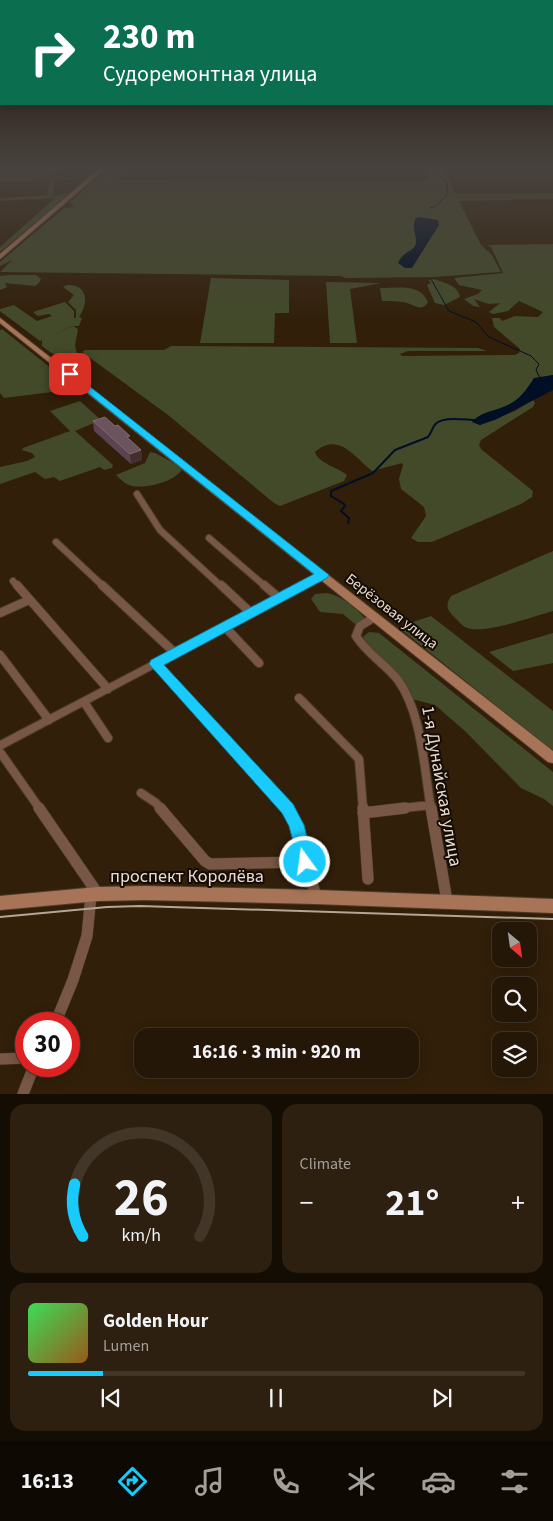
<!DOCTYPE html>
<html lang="en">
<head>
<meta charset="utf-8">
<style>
	:root { --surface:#251707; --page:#2d2011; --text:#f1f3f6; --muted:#a39f9b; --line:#423628; --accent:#19cafc }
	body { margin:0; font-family:"Source Sans 3",sans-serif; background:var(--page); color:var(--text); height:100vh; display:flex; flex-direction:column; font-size:19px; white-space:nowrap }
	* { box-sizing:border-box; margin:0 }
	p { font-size:16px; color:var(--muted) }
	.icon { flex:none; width:28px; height:28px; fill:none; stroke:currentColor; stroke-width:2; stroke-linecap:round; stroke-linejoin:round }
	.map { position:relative; height:1094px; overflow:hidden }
	.drawer { display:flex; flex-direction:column; gap:10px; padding:10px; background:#140d04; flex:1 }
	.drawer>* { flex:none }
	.banner { position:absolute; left:0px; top:0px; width:554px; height:105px; box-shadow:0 2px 12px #0003,0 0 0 1px var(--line); background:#0b6e4f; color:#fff; overflow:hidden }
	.needle { width:32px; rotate:151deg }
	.controls { position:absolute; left:492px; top:922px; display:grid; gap:10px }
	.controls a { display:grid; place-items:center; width:45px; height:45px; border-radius:10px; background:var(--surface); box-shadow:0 2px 12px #0003,0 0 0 1px var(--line); font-size:25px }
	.speed { position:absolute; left:15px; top:1012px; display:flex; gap:10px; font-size:25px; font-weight:700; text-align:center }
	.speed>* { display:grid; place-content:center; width:65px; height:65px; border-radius:50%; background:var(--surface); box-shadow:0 2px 12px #0003,0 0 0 1px var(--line); line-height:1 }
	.speed .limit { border:8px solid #d22; background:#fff; color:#111 }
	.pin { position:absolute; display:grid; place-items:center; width:42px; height:42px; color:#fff; margin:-21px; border-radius:10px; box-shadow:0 2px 8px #0006 }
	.me { position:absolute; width:55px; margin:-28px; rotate:346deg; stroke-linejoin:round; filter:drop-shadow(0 0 4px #0008) }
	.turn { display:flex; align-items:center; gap:18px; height:105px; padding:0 20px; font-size:22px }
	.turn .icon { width:65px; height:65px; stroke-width:2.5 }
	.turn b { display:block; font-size:35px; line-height:42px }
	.big { font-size:38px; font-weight:700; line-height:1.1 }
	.drawer .card { flex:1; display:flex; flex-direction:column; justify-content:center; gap:8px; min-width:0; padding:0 18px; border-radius:15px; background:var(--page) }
	.drawer .dial { align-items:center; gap:0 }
	.dial svg { height:130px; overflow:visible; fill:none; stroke:var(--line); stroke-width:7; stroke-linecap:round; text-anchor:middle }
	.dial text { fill:var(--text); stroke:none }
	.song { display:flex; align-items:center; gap:15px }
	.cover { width:60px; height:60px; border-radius:8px; background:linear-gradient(135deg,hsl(130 70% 55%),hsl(30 70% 35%)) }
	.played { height:5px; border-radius:2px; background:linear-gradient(90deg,var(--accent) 15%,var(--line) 15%) }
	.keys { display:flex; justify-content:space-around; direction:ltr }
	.heat { display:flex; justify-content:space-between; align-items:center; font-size:28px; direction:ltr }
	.drawer .tiles { flex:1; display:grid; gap:10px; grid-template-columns:1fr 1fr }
	.card:last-child { grid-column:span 2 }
	.trip { position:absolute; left:134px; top:1028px; width:285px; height:50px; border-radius:15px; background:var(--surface); box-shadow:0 2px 12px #0003,0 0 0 1px var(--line); font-weight:700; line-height:50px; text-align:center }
	.menu { display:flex; height:80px; justify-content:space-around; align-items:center; background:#0f0903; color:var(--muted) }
	.menu .icon { width:35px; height:35px }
	.menu .current { color:var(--accent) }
	.menu b { font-size:22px; color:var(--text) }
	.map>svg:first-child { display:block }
</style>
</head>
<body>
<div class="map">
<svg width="553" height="1094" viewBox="0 0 553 1094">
	<rect width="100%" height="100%" fill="#311f09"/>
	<path fill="#434a2a" d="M 0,168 L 64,168 L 28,181 L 0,182 Z
		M 109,168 L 131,168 L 118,180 L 429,181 L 425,168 L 442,168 L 456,194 L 553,193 L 553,199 L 459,201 L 481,245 L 492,255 L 501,272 L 499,272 L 435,277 L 346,278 L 340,276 L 0,272 L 12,260 L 0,266 L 0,262 L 64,208 L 76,207 L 69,203 Z
		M 57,176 L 78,179 L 55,179 L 53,196 L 71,192 L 0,252 L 0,247 L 55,198 L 0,201 L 0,198 L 47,195 L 50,179 L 45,178 Z
		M 553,244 L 553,375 L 534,379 C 525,392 519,401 503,408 C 491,412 481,412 472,422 L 480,425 L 515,411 L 533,400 L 535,403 L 533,407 L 481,440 L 479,445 L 481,449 L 533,491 L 532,497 L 521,504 L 432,542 L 418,542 L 411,538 L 426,516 L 424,507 L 401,489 L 399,479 L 403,465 L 402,463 L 372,471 C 355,458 339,431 315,452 C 318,463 337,467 347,475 L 344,481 L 280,506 L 274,503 L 168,415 L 82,352 L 85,350 L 164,350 L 171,346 L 478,348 L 487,351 L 408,351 L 400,354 L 402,356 L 514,355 L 519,353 L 520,349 L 494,327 L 492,318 L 500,318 L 502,321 L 515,316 L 538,317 L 543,312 L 519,301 L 508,311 L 493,314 L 489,312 L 500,303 L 489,304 L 474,299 L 480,307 L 473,306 L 464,299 L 478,294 L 482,290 L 459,285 L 454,278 L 503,273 L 491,247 L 486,245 Z
		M 9,275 L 36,275 L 41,279 L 39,283 L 35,286 L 5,283 L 7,287 L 0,290 L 0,276 Z
		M 211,278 L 289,280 L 289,313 L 275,313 L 274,343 L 200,343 Z
		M 434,279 C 444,283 458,285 460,297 L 444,305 L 435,303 L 427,285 L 431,283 L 428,280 Z
		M 326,282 L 381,283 L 350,289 L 357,343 L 330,343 Z
		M 67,285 C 88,284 89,303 79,317 L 82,318 L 79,326 L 72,326 L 52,335 L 73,326 L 78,329 L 75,345 L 77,354 C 63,361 53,355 42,346 L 42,340 L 40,341 L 0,311 L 0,309 L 14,305 L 37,321 L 52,316 L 49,314 L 38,316 L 33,312 L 65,302 L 74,311 L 74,318 L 76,318 L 76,310 L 68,302 L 74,295 L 63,287 Z
		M 380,288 C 398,288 420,283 428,302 C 421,314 413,303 403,302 C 396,301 389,301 382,301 Z
		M 2,329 L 81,392 L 70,395 L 52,392 L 4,398 L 0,393 L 0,330 Z
		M 80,401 L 101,420 L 75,431 L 113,465 L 112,468 L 104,470 L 100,467 L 60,481 L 54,477 L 45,479 L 35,472 L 0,484 L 0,467 L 27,461 L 35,457 L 32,453 L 22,450 L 23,448 L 70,431 L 50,411 Z
		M 150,452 L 155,453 L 183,468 C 176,482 143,490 129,485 C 124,483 120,479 116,475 L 145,463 Z
		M 553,551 L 553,611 C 535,616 480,636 465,627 C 461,625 457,619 453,616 C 446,608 446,605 451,596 Z
		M 327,593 C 342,596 353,606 364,617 L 363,623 L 356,625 L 343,614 L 320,612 L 311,599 L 315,594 Z
		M 431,616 L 553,711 L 553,751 L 398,627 Z
		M 369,632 L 379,633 L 553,772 L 553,806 L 544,799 L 521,788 L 466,732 L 435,705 L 412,699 L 367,645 L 363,637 Z
		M 553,633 L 553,663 L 513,671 L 489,652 Z"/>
	<path fill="#000f25" d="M 420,217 L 438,220 L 439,225 L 412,268 L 405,268 L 398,263 C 403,252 411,252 415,246 C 419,238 410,227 416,218 Z
		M 553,375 L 553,390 L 497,419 L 480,425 L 472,422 C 481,412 491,412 503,407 C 519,401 525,392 534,378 Z"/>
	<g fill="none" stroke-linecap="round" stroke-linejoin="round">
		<path stroke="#000f25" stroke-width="1" d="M 430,208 L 436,206 L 448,194 L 447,182 L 437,173 L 437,168
			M 431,279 L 449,311 L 476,322 L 489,337 L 531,356 L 539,364 L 536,370 L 540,378"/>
		<path stroke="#000f25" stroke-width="2" d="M 348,523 L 349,518 L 341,511 L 345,506 L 344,504 L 331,496 L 331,491 L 373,473 L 395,450 L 428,437 C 431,433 432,429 434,426 C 440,415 465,420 475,420"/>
		<g stroke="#4e3d29" stroke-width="8">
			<path id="minor-far2" d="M 137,494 L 160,530 L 222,587
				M 209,538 L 266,587
				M 56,542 L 104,587
				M 13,581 L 18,587"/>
		</g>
		<g stroke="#4e3d29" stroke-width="10">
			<path id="minor-far1" d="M 17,585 L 108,689
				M 102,585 L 175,653
				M 221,585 L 251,613
				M 264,585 L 279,598
				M 0,613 L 29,600
				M 375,617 L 360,626 L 356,636 C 367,654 386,664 398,680 C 422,713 424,769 431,809
				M 225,627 L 259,663
				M 0,655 L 49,720
				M 156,664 L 288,809
				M 299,698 L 359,759 L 363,809
				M 84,702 L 108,738
				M 0,752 L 40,809
				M 141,793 L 156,803 L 161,809
				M 394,809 L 431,805"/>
		</g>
		<g stroke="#4e3d29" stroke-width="12">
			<path id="minor" d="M 39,808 L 98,894
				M 160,808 L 205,861 L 210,864 L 305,862
				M 287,808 L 296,825 L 316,897
				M 363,808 L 368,879
				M 431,808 L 447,901
				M 363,813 L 405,808
				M 55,1024 L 73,980 L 87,936 L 91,895
				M 0,1059 L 26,1058
				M 23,1094 L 34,1066"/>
		</g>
		<g stroke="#4e3d29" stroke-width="2">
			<path id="tertiary" d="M 323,572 L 328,575 L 326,577 L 0,750 L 0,741 Z"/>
		</g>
		<g stroke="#4e3d29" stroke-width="2">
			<path id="secondary" d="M 100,168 L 106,168 L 0,259 L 0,254 Z
				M 0,318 L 553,751 L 553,763 L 548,762 L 0,323 Z
				M 145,886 L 316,890 L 553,899 L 553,913 L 316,904 L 145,900 L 98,901 L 0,910 L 0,896 L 98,887 Z"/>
		</g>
		<use href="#minor-far2" stroke="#785746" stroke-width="6"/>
		<use href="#minor-far1" stroke="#785746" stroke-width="8"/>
		<use href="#minor" stroke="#785746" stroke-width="11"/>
		<use href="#tertiary" fill="#785746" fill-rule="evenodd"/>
		<use href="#secondary" fill="#a87458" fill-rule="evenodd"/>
		<path stroke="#b4a696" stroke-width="2" d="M 0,917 L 107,907 L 140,906 L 553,919"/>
	</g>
	<path fill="#5d4351" d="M 93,421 L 131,441 L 141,450 L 142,460 L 131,464 L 94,431 Z"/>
	<path fill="#452e2f" d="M 141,450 L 142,460 L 131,464 L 130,454 Z"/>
	<path fill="#6c545f" stroke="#7f6970" d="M 105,417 L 115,426 L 118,425 L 130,436 L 127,437 L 141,450 L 130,454 L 93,421 Z"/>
	<linearGradient id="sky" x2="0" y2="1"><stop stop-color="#1b1105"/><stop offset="0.52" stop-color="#48423e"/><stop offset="1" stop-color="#48423e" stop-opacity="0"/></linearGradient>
	<rect width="553" height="321" fill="url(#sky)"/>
	<path fill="#19cafc" stroke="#1083a4" d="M 70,371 L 329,575 L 327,578 L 164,665 L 293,804 L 304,825 L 313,862 L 311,867 L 305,869 L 300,867 L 289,826 L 282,813 L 149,664 L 151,660 L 314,574 L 67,376 L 67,372 Z"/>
	<g text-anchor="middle" stroke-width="4" stroke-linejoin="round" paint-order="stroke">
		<g font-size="15" fill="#e9dccf" stroke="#130b04">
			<text transform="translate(392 611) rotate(38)" y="5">Берёзовая улица</text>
		</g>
		<g font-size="18" fill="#e9dccf" stroke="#130b04">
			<text transform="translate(442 786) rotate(80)" y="6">1-я Дунайская улица</text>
			<text x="187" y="882">проспект Королёва</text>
		</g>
	</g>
</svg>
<div class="controls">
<a><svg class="needle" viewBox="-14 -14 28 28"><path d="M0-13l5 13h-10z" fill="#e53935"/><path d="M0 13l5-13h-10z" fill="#a39f9b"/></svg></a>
<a><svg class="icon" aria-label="search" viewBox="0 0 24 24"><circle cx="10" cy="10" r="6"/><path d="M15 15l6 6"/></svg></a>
<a><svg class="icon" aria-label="layers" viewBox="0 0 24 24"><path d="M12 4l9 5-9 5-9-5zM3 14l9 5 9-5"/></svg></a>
</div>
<div class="speed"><div class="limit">30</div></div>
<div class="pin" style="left:70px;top:374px;background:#d93025"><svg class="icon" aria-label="arrive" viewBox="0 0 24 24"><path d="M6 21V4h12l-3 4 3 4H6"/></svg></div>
<svg class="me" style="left:305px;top:862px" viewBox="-20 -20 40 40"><circle r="17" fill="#19cafc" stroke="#fff" stroke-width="3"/><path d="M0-11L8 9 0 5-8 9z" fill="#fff"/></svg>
<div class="trip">16:16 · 3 min · 920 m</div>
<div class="banner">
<div class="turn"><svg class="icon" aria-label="right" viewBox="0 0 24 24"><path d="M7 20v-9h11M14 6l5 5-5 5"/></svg><div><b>230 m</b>Судоремонтная улица</div></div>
</div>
</div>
<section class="drawer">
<div class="tiles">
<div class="card dial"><svg viewBox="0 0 100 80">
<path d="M14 69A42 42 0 1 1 86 69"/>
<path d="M14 69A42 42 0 0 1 9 37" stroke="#19cafc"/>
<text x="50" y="56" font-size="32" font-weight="700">26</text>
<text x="50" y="72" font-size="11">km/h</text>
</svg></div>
<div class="card"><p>Climate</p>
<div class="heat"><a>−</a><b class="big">21°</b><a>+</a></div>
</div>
<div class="card">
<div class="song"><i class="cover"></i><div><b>Golden Hour</b><p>Lumen</p></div></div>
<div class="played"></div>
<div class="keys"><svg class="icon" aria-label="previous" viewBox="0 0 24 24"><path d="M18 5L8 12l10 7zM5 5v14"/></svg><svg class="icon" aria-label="pause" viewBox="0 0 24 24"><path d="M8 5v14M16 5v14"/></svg><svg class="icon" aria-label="next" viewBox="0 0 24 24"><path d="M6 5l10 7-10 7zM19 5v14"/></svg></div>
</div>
</div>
</section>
<nav class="menu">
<b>16:13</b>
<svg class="icon current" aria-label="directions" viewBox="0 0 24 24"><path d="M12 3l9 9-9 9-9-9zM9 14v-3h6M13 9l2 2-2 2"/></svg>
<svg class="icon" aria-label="music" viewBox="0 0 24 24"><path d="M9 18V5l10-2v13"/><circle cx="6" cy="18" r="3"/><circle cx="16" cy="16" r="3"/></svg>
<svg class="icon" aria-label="phone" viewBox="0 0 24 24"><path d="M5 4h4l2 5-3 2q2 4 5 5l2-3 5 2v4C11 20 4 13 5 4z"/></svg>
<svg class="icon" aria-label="climate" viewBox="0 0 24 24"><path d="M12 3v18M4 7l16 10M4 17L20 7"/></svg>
<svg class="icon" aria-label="car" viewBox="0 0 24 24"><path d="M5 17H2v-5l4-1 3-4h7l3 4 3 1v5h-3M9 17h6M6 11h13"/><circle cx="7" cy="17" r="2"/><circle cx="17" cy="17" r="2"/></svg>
<svg class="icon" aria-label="filters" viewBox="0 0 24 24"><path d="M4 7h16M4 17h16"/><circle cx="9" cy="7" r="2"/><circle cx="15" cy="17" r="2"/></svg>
</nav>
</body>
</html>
